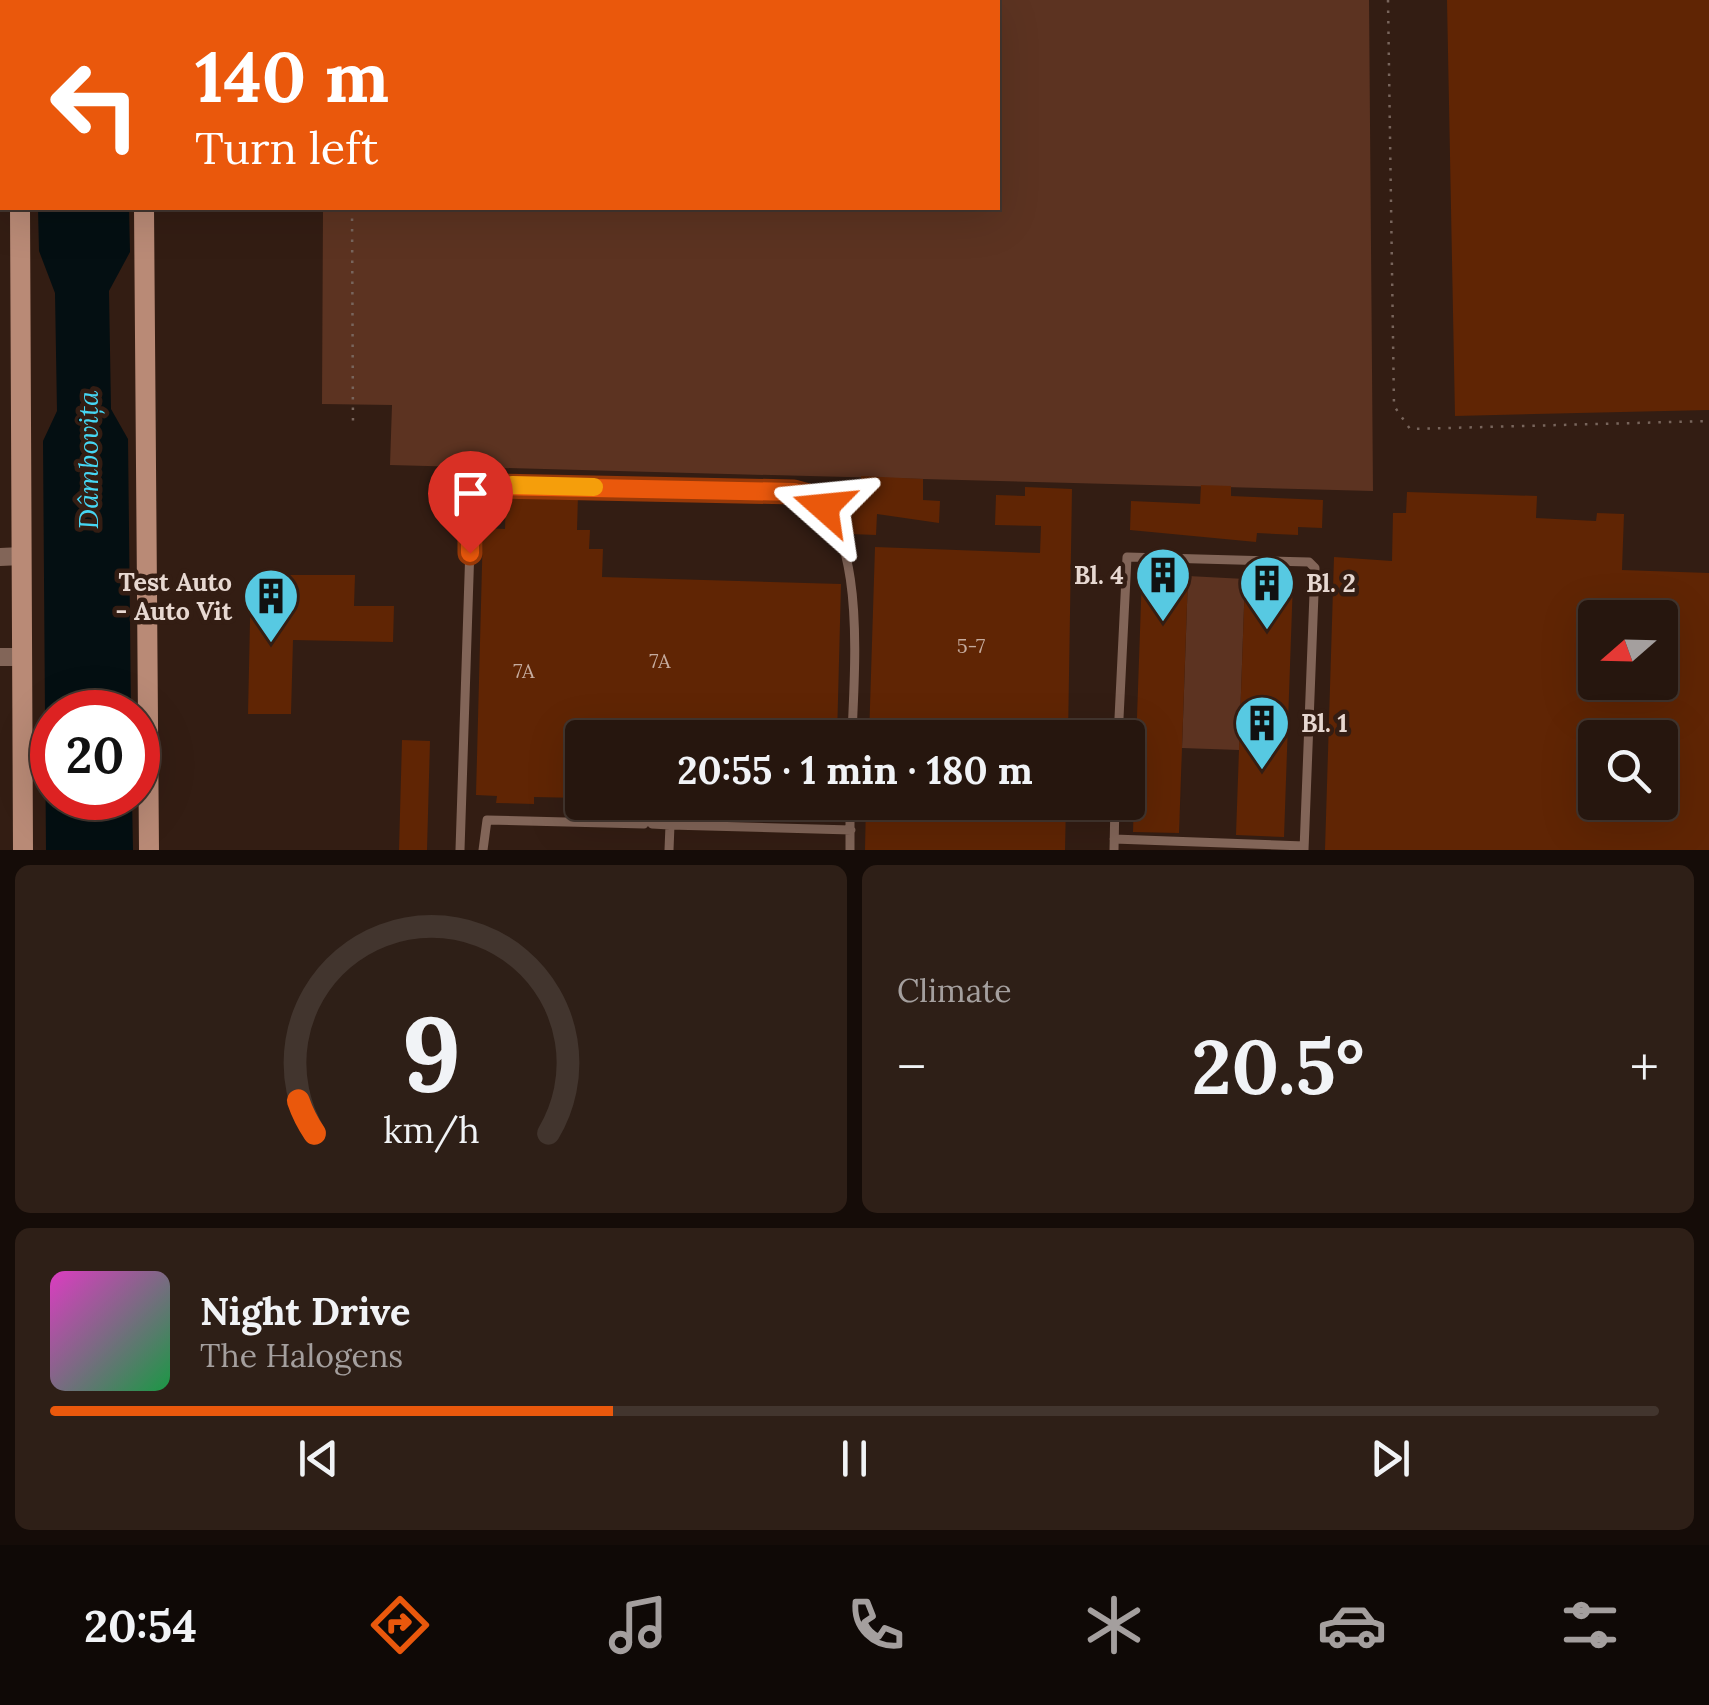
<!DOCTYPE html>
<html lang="en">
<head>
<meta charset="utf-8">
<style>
	:root { --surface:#26160e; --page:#2e1f17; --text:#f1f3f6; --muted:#a49f9e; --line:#42352e; --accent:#ea580c }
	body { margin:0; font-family:Lora,serif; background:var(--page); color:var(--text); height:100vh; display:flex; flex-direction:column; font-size:38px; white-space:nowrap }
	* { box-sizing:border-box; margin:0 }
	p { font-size:32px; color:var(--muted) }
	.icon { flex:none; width:55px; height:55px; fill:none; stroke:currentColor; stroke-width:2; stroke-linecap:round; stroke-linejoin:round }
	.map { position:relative; height:850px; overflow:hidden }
	.side { display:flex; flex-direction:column; gap:15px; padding:15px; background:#150c08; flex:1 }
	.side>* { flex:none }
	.hud { position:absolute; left:0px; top:0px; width:1000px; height:210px; box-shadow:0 10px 40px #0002,0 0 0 2px var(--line); background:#ea580c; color:#fff; overflow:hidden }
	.needle { width:65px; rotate:250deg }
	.fabs { position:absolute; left:1578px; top:600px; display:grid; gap:20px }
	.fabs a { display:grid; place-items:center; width:100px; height:100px; border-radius:10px; background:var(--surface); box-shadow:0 10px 40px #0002,0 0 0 2px var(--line); font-size:50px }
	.speed { position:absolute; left:30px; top:690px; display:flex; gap:20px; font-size:50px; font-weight:700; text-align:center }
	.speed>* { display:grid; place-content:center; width:130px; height:130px; border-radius:50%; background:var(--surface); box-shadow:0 10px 40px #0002,0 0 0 2px var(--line); line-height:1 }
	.speed .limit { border:15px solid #d22; background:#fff; color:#111 }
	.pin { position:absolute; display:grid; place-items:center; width:85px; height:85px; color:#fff; margin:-102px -42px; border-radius:50% 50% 50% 0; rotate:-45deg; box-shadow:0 0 10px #0007 }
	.pin .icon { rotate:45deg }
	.me { position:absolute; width:110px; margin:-55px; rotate:288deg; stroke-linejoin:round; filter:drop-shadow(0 0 8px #0008) }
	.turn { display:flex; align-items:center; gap:35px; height:210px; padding:0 30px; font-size:45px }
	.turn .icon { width:130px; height:130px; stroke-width:2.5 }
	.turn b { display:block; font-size:70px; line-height:85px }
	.big { font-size:75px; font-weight:700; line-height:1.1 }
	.side .card { flex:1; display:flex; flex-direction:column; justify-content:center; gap:15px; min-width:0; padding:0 35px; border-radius:15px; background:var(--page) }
	.side .dial { align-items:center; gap:0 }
	.dial svg { height:260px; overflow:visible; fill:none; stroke:var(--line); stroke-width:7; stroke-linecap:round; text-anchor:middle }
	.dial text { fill:var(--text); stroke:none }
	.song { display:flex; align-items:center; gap:30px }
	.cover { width:120px; height:120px; border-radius:15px; background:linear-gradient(135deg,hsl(310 70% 55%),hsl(140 70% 35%)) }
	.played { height:10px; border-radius:5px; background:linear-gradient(90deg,var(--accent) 35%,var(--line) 35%) }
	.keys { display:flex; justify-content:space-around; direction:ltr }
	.heat { display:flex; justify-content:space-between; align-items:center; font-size:55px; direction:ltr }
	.side .tiles { flex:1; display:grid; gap:15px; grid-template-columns:1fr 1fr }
	.card:last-child { grid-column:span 2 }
	.trip { position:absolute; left:565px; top:720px; width:580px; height:100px; border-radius:10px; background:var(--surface); box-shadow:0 10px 40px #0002,0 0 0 2px var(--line); font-weight:700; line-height:100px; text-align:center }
	.tab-bar { display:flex; height:160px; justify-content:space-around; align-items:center; background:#0f0906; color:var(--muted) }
	.tab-bar .icon { width:70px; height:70px }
	.tab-bar .current { color:var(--accent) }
	.tab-bar b { font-size:45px; color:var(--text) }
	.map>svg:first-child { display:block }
</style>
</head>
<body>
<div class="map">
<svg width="1709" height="850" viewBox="0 0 1709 850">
	<rect width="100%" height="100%" fill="#331d13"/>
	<path fill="#5c3321" d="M 329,0 L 1369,0 L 1373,491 L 390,465 L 392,405 L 322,404 L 323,208 L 998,208 L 998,2 Z
		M 1188,576 L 1245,579 L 1239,750 L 1182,748 Z"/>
	<path fill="#040f12" d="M 38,208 L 129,208 L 130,252 L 109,291 L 111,409 L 128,439 L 131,712 L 52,712 L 52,798 L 132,798 L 133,850 L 46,850 L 43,441 L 57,411 L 55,293 L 39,251 Z"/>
	<path fill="#602504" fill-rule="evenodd" d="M 1447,0 L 1709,0 L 1709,410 L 1455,416 Z
		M 861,476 L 923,479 L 923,500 L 940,501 L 939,523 L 877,514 L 876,535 L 850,534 L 852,495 L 860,495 Z
		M 1201,485 L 1231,486 L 1231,496 L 1323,500 L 1322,528 L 1298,527 L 1298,535 L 1257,533 L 1256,542 L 1130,530 L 1131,501 L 1200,504 Z
		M 1025,487 L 1072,489 L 1068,738 L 869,738 L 875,547 L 1040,553 L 1041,526 L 995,525 L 996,495 L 1025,496 Z
		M 1407,492 L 1537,496 L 1536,518 L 1596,521 L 1597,513 L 1624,514 L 1622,570 L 1709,573 L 1709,850 L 1325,850 L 1334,557 L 1392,561 L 1393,513 L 1406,513 ZM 1595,618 L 1660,618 L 1660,682 L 1595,682 ZM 1595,738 L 1660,738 L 1660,802 L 1595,802 Z
		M 506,494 L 578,495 L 577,530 L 590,530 L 589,549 L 603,549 L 602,577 L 841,584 L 837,738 L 582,738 L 582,798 L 534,797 L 534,804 L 496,803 L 497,796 L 476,795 L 483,528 L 505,529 Z
		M 1142,574 L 1188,576 L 1179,833 L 1133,832 Z
		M 251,575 L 355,575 L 354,606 L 394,606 L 393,642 L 293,640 L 291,714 L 248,714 Z
		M 1245,579 L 1293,580 L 1284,837 L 1236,835 Z
		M 402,740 L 430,741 L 427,850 L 399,850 Z
		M 866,802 L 1066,802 L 1065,850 L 865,850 Z"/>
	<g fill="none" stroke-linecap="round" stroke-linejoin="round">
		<path stroke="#78655c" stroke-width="2.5" stroke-dasharray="2.5 8" stroke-linecap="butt" d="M 351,0 L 351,2
			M 1388,0 L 1394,406 L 1410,429 L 1709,421
			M 352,208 L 353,427"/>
		<path stroke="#826558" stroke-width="9" d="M 1118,738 L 1127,557 L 1309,562 L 1315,568 L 1304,850
			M 652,824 L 670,825
			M 1114,839 L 1304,846
			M 460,850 L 471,516 L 478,500 L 500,485 L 794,493 C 872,504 853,681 852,738
			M 483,850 L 487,820 L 644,824
			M 669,850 L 670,825 L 851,830
			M 850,850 L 850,802
			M 1114,850 L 1115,802"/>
		<path stroke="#826558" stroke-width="18" d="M 0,557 L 22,556
			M 0,657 L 22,657"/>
		<path stroke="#b98a76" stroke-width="20" d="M 18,0 L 18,2
			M 143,0 L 144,2
			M 20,208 L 23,850
			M 144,208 L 149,850"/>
	</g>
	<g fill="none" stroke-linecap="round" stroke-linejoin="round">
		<g stroke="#983908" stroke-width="25">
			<path id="route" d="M 470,553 C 470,524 468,496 500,486 L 794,492 L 812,497 L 824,507"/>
		</g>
		<use href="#route" stroke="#ea580c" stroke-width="18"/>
		<path stroke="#f59e0b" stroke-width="18" d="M 512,485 L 594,487"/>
	</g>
	<defs>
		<g id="building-pin" transform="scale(2.875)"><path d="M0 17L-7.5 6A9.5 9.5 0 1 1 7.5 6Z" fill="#57c9e2" stroke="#331d13"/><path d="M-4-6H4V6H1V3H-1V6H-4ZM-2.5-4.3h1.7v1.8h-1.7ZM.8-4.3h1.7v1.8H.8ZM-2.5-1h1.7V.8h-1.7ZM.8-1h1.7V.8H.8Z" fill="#111"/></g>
	</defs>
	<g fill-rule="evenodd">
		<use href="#building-pin" x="1163" y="575"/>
		<use href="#building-pin" x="1267" y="583"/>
		<use href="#building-pin" x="271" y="596"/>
		<use href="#building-pin" x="1262" y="723"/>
	</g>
	<g text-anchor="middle" stroke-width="9" stroke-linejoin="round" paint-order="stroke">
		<g font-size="20" fill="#c5ab9e">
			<text x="971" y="653">5-7</text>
			<text x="660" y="668">7A</text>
			<text x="524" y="678">7A</text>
		</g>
		<g font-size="25" font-weight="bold" fill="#e7d8d1" stroke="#331d13" text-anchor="end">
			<text x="1124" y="584">Bl. 4</text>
			<text x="232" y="591">Test Auto<tspan x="232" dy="29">- Auto Vit</tspan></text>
			<text x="1306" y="592" text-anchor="start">Bl. 2</text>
			<text x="1301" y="732" text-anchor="start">Bl. 1</text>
		</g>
		<g font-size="28" font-style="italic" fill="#46d6f3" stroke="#331d13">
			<text transform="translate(88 460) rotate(-90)" y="10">Dâmbovița</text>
		</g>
	</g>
</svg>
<div class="fabs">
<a><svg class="needle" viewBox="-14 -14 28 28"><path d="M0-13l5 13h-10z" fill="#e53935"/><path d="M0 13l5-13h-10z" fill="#a49f9e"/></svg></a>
<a><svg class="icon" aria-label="search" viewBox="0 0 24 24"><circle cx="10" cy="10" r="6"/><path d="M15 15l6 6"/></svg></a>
</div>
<div class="speed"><div class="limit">20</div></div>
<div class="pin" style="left:470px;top:553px;background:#d93025"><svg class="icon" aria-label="arrive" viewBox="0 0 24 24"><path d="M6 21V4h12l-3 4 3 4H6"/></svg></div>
<svg class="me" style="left:824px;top:507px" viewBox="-20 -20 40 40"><path d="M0-17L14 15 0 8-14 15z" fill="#ea580c" stroke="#fff" stroke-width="4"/></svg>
<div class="trip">20:55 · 1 min · 180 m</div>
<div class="hud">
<div class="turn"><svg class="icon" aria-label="left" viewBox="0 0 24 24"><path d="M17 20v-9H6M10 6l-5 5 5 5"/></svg><div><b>140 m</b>Turn left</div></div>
</div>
</div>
<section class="side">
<div class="tiles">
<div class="card dial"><svg viewBox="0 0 100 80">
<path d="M14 69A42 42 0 1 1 86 69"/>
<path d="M14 69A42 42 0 0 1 9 59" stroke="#ea580c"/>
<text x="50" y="56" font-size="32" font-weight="700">9</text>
<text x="50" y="72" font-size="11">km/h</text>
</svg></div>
<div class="card"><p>Climate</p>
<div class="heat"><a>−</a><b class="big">20.5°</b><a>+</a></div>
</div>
<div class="card">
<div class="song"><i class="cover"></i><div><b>Night Drive</b><p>The Halogens</p></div></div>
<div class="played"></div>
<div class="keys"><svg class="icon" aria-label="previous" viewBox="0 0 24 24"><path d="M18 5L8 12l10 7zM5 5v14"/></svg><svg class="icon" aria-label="pause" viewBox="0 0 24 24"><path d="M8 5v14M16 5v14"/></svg><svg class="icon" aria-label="next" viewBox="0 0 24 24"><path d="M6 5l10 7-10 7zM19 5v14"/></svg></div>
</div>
</div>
</section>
<nav class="tab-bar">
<b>20:54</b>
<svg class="icon current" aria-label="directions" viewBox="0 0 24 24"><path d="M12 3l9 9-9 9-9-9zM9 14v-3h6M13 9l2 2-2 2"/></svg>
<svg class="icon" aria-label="music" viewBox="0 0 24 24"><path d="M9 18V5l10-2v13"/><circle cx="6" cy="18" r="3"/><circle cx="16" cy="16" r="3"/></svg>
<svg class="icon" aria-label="phone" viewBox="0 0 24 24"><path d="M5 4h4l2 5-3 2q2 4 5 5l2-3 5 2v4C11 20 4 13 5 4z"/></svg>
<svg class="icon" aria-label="climate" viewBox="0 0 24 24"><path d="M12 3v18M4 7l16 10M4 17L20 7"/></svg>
<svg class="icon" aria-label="car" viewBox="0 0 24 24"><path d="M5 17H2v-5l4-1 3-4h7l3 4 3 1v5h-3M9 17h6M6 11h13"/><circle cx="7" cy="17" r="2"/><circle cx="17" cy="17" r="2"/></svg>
<svg class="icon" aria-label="filters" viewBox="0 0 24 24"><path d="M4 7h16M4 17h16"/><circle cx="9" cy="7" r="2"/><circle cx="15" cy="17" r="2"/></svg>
</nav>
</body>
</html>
